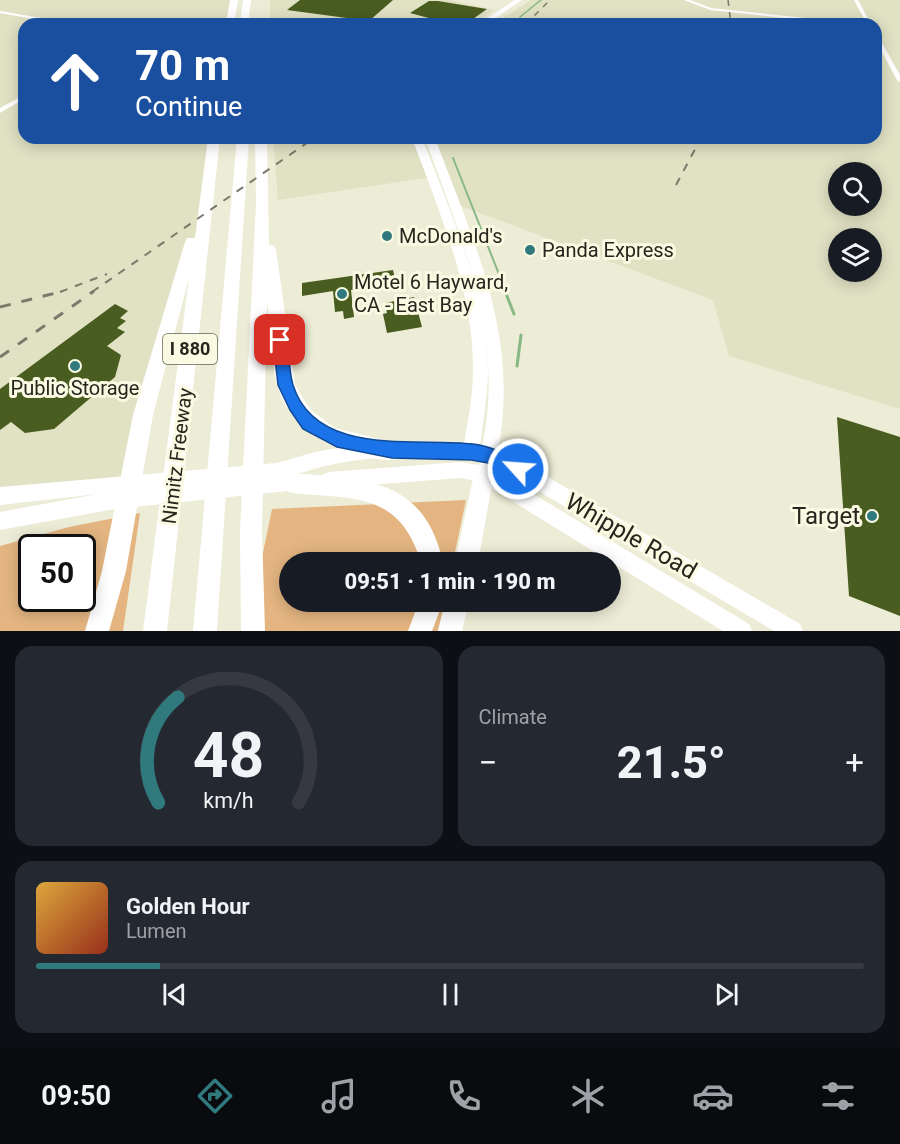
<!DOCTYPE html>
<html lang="en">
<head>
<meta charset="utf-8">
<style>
	:root { --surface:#171b24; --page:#242831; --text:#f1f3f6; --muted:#9ea1a6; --line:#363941; --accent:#30797c }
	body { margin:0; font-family:Roboto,sans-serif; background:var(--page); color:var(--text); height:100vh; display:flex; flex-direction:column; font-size:22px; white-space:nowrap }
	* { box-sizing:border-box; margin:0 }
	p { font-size:20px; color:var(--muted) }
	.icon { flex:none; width:33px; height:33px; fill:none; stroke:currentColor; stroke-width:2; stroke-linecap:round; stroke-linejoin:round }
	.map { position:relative; height:631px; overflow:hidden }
	.side { display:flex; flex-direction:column; gap:15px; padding:15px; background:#0d0f14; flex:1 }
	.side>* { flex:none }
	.guide { position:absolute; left:18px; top:18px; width:864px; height:126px; border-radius:18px; box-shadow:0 3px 15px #0003; background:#1a4fa0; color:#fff; overflow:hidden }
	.buttons { position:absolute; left:828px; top:162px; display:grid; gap:12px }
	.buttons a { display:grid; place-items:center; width:54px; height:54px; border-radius:50%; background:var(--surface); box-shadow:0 3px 15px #0003; font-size:30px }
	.speed { position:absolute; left:18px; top:534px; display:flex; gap:12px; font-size:30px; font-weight:700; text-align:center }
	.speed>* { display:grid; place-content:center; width:78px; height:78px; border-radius:50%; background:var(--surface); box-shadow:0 3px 15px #0003; line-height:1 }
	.speed .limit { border:3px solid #111; border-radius:9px; background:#fff; color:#111 }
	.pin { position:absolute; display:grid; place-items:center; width:51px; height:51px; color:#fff; margin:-26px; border-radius:12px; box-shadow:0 3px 9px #0006 }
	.me { position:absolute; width:66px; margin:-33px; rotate:296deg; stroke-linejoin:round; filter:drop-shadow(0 0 4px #0008) }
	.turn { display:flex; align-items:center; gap:21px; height:126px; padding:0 18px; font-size:27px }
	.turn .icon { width:78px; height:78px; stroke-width:2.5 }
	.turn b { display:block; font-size:42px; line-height:51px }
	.big { font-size:45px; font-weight:800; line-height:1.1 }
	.side .card { flex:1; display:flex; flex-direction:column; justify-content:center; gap:9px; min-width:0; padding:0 21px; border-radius:18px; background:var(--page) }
	.side .dial { align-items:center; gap:0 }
	.dial svg { height:156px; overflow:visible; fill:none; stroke:var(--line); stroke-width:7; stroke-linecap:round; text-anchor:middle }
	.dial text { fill:var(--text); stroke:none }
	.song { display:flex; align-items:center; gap:18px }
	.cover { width:72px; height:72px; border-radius:9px; background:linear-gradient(135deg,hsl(40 70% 55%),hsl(10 70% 35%)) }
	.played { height:6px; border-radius:3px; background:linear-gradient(90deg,var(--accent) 15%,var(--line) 15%) }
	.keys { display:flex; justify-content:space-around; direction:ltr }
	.heat { display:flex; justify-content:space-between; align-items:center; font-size:33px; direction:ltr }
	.side .tiles { flex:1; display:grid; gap:15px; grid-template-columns:1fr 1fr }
	.card:last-child { grid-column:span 2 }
	.trip { position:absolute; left:279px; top:552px; width:342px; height:60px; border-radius:30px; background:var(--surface); box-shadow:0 3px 15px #0003; font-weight:800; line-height:60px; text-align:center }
	.tabs { display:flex; height:96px; justify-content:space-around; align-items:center; background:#090b0e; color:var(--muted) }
	.tabs .icon { width:42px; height:42px }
	.tabs .on { color:var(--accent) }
	.tabs b { font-size:27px; color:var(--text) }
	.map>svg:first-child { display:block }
</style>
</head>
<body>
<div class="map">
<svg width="900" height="631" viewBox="0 0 900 631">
	<rect width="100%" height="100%" fill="#edecd6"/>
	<path fill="#e1e1c4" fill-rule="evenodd" d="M 0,0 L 234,0 L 230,24 L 24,24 L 24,138 L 214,138 L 207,189 L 131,483 L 0,496 Z
		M 270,0 L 450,0 L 493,10 L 475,24 L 270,24 Z
		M 531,0 L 900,0 L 900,409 L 729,356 L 713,300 L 453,203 L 430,138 L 876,138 L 876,24 L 494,24 ZM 838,172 L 872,172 L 872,206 L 838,206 ZM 838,238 L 872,238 L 872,272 L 838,272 Z
		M 273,138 L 417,138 L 432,177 L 278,200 Z"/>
	<path fill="#e4b581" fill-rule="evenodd" d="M 466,500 L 453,562 L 290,562 L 290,602 L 445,602 L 438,631 L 247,631 L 272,509 Z
		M 140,513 L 123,631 L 0,631 L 0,546 L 69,527 ZM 32,548 L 82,548 L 82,598 L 32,598 Z"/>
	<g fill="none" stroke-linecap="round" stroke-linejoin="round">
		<path stroke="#88b985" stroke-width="1.5" d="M 520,17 L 541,0
			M 511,24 L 517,19"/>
		<path stroke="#88b985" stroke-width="2" d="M 453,158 L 506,292"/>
		<path stroke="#88b985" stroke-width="3" d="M 505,291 L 514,314
			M 517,366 L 521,335"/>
	</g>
	<path fill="#4a5d20" d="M 300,0 L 393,0 L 369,21 L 287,10 Z
		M 429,1 L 438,1 L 487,9 L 466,24 L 451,24 L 410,13 Z
		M 393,270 L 396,283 L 351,290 L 354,317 L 344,319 L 343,311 L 335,312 L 333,291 L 302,296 L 302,283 Z
		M 414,297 L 422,327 L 387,333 L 383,314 L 387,313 L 385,303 Z
		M 115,304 L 128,311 L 120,318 L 126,321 L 117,328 L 125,332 L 107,346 L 121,355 L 115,377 L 54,429 L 25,433 L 11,422 L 0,430 L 0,389 Z
		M 837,417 L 900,437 L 900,616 L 849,596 Z"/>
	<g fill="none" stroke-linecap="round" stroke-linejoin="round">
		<path fill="#fff" fill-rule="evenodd" d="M 684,0 L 690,0 L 711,8 L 853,23 L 855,24 L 840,24 L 710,10 Z
			M 854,0 L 858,0 L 871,24 L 867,24 Z
			M 0,11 L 70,23 L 72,24 L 62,24 L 0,13 Z
			M 876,35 L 878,36 L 900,75 L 900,82 L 897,80 L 876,41 Z
			M 24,95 L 24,99 L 0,113 L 0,108 Z"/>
		<path fill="#fff" fill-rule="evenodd" d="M 515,0 L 522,0 L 487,24 L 478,24 Z
			M 412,138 L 422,138 C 450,211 485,289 488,368 C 488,395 483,421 480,446 L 482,447 C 506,338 461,239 425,138 L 435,138 C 474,243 520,336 498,451 L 510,455 L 800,624 L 803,631 L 774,631 L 500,468 L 494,466 L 492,469 L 749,624 L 752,631 L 723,631 L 481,482 L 461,478 L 329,488 L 323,486 L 320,480 L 323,474 L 329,472 L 461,462 L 479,465 L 479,462 C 421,452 353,455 297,474 L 304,476 L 307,482 L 304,488 L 298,490 L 115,509 L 0,530 L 0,512 L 98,494 L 0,505 L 0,487 L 276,463 C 290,460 303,455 316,452 C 364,442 415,439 464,444 C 468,420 473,396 473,371 C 474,292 439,211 412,138 Z"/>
		<path fill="#fff" fill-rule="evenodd" d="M 230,0 L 238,0 L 234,24 L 226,24 Z
			M 243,0 L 251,0 L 248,24 L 240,24 Z
			M 208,138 L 220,138 L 167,631 L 143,631 L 189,278 L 153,415 L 126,571 L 109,631 L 85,631 L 102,571 L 133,415 L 185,242 L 187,238 L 195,238 Z
			M 237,138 L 249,138 L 217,631 L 193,631 Z
			M 255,138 L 267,138 L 269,245 L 274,246 L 276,250 L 295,384 L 302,397 L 312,411 L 335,428 L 399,444 L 402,451 L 399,458 C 386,463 367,457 354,453 C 318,444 288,422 277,385 C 271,365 270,325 267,302 L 262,531 L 265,631 L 241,631 L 240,531 L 256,204 Z
			M 484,464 L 491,467 L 494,474 L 478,562 L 455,562 L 474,474 L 477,467 Z
			M 292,473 C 365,479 424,478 443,562 L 421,562 C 399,492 355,499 292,493 L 285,490 L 281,483 L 285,476 Z
			M 419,602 L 443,602 L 432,631 L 408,631 Z
			M 445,602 L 469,602 L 462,631 L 438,631 Z"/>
		<path stroke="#7a7a6c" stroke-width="1.5" stroke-dasharray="6 6" stroke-linecap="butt" d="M 728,0 L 731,24
			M 526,24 L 550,0"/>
		<path stroke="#7a7a6c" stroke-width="2" stroke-dasharray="8 8" stroke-linecap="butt" d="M 710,142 L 712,138
			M 676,185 L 701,138
			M 60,292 L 107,274
			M 92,292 L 314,138"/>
		<path stroke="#7a7a6c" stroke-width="3" stroke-dasharray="11 11" stroke-linecap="butt" d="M 0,307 L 64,291
			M 0,357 L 94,291"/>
	</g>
	<path fill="#1a73e8" stroke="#114b97" stroke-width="1.5" d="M 280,334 L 285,336 L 287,340 C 289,354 289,371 293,385 C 316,458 417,437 473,444 C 492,446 507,455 524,463 L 527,469 L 524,475 L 518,477 L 488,463 L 471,460 L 392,458 L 337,447 L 303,429 L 290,410 L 278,385 L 273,340 L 275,336 Z"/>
	<g fill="#30797c" stroke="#fafae3" stroke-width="2">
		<circle cx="387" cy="236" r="6"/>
		<circle cx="530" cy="250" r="6"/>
		<circle cx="342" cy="294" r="6"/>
		<circle cx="75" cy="366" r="6"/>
		<circle cx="872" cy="516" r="6"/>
	</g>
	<g text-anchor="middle" stroke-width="6" stroke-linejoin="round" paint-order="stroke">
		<rect fill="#fafae3" stroke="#666659" stroke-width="1.5" x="163" y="334" width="54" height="30" rx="4.5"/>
		<g font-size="18" font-weight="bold" fill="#26261e">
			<text x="190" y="355">I 880</text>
		</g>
		<g font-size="20" fill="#26261e" stroke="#fafae3" text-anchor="start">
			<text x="399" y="243">McDonald's</text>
			<text x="542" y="257">Panda Express</text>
			<text x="354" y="289">Motel 6 Hayward,<tspan x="354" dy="23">CA - East Bay</tspan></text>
			<text x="75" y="395" text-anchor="middle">Public Storage</text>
		</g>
		<g font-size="20" fill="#26261e" stroke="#fafae3">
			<text transform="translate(177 456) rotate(-83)" y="7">Nimitz Freeway</text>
		</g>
		<g font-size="24" fill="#26261e" stroke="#fafae3" text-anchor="end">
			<text x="860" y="524">Target</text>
		</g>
		<g font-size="24" fill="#26261e" stroke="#fafae3">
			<text transform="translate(631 536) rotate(30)" y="8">Whipple Road</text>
		</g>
	</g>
</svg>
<div class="buttons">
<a><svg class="icon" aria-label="search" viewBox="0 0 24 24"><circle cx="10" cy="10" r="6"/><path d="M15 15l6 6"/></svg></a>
<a><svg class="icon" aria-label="layers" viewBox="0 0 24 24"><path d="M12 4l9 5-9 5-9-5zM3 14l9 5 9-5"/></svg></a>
</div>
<div class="speed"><div class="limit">50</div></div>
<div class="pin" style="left:280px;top:340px;background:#d93025"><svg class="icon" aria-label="arrive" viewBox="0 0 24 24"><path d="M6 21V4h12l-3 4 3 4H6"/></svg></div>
<svg class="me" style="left:518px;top:469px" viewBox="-20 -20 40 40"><circle r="17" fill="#1a73e8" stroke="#fff" stroke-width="3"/><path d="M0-11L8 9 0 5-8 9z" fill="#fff"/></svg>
<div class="trip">09:51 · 1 min · 190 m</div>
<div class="guide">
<div class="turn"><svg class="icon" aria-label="ahead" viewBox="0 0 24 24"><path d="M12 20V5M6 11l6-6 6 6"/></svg><div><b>70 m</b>Continue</div></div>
</div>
</div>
<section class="side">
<div class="tiles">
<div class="card dial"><svg viewBox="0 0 100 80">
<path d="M14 69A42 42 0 1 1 86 69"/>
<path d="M14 69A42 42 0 0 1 24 15" stroke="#30797c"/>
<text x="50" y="56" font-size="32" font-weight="700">48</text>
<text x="50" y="72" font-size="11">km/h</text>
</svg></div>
<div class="card"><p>Climate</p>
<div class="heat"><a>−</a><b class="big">21.5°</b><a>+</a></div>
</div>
<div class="card">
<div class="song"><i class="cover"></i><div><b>Golden Hour</b><p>Lumen</p></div></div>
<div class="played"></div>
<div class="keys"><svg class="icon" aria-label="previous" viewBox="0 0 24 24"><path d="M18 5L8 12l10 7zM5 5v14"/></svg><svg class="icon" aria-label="pause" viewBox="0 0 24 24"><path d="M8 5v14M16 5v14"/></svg><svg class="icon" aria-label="next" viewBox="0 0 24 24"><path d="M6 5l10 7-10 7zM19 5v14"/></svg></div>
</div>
</div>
</section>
<nav class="tabs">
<b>09:50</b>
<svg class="icon on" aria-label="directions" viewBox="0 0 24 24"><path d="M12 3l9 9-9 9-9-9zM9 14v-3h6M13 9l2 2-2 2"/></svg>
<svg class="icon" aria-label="music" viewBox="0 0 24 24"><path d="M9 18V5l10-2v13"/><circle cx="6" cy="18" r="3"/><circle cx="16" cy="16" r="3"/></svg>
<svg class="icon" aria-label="phone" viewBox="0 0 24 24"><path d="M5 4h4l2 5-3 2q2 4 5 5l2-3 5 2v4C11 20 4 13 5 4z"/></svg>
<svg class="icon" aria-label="climate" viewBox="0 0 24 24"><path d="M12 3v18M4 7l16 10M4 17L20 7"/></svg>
<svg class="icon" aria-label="car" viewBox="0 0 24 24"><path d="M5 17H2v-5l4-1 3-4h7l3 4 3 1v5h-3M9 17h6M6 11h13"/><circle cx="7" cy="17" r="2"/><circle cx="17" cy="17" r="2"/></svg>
<svg class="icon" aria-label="filters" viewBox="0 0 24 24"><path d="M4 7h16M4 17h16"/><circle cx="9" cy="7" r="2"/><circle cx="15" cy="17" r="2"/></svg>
</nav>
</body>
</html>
